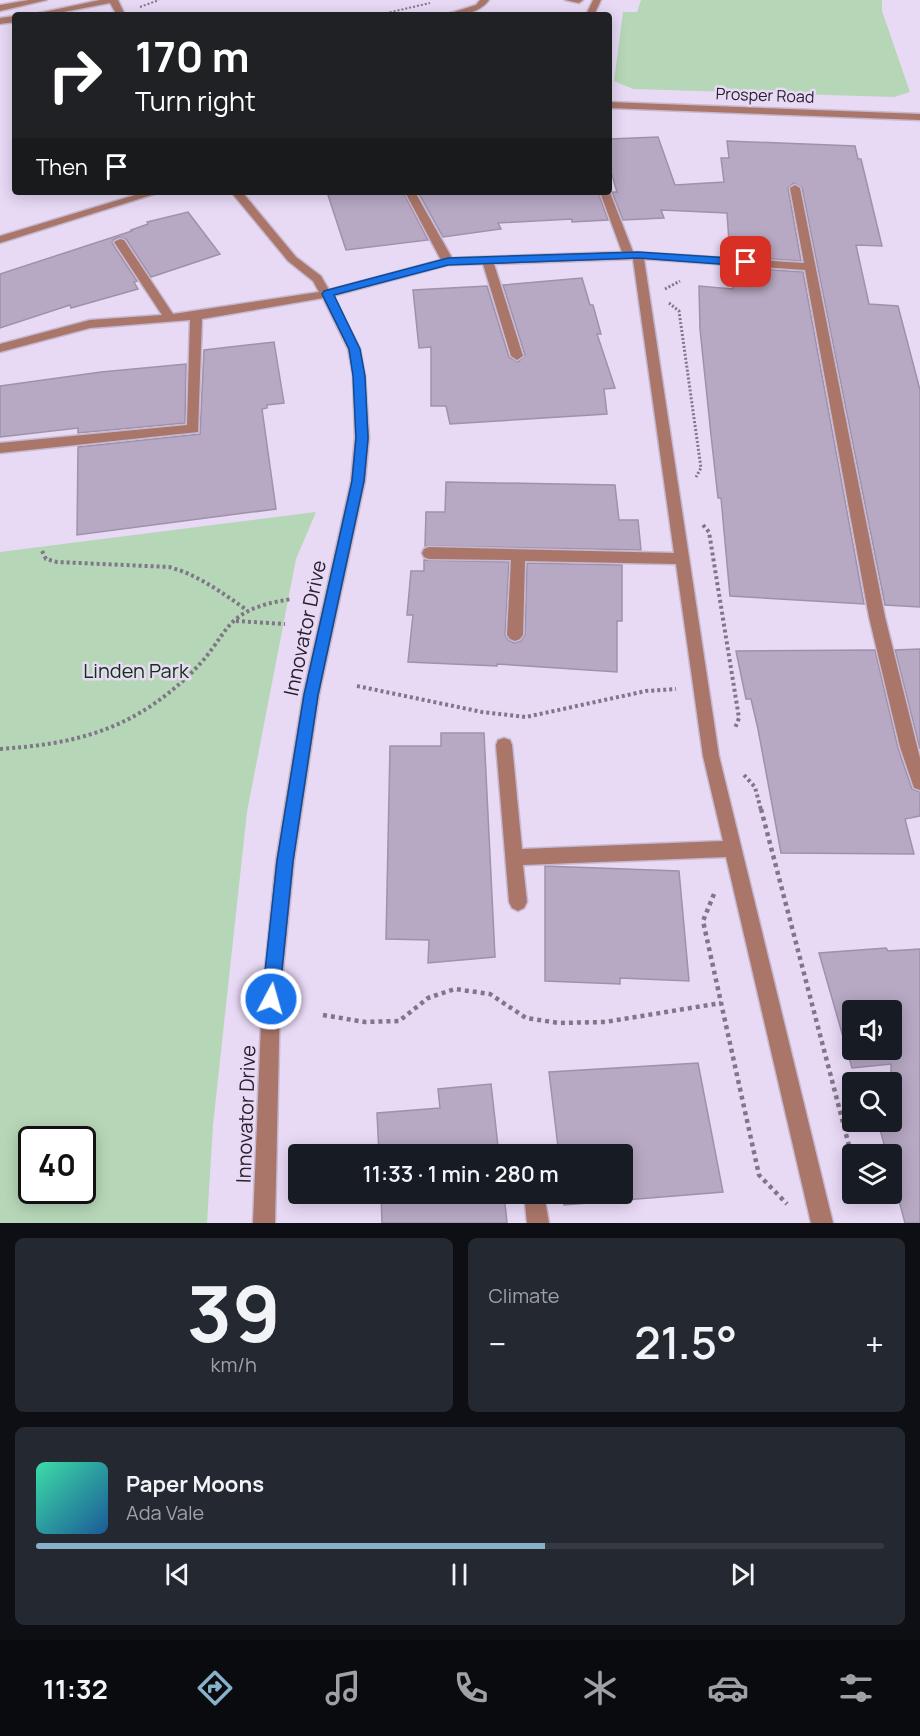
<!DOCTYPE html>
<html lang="en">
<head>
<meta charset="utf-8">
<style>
	:root { --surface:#171b24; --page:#242831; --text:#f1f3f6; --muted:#9ea1a6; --line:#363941; --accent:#88b0c8 }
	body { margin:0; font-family:Manrope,sans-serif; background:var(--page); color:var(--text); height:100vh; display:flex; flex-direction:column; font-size:22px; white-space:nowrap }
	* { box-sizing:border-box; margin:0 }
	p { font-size:20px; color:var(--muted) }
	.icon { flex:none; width:33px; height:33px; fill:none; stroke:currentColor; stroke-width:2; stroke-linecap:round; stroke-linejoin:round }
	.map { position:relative; height:1223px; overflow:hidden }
	.details { display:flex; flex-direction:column; gap:15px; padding:15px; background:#0d0f14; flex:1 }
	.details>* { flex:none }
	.banner { position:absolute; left:12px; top:12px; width:600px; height:183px; border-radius:6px; box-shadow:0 3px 15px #0003; background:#202124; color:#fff; overflow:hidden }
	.buttons { position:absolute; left:842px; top:1000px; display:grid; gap:12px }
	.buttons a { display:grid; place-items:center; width:60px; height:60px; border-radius:6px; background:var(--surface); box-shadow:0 3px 15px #0003; font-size:30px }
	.speed { position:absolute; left:18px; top:1126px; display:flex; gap:12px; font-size:30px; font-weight:700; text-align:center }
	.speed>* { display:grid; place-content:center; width:78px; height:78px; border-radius:50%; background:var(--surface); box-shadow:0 3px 15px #0003; line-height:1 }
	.speed .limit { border:3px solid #111; border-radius:9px; background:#fff; color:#111 }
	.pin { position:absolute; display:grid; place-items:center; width:51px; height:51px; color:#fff; margin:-26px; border-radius:12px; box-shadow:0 3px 9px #0006 }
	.me { position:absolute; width:66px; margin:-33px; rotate:6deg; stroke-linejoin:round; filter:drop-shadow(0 0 4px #0008) }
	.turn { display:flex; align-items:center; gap:21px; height:126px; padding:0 24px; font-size:27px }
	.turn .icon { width:78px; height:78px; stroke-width:2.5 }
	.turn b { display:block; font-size:42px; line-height:51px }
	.then { display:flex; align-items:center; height:57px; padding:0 24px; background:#0003; gap:12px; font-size:22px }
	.big { font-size:45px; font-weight:600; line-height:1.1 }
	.details .widget { flex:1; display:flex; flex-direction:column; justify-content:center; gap:9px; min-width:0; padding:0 21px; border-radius:9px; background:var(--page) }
	.details .dial { align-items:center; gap:0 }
	.dial b { font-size:78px; line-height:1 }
	.song { display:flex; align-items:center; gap:18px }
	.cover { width:72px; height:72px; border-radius:9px; background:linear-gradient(135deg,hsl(160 70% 55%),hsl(210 70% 35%)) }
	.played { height:6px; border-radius:3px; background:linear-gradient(90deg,var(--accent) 60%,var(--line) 60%) }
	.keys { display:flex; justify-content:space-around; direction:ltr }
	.heat { display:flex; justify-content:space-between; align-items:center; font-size:33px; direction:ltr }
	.details .tiles { flex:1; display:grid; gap:15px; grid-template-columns:1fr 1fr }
	.widget:last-child { grid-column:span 2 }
	.trip { position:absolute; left:288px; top:1144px; width:345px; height:60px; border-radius:6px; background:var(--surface); box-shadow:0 3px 15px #0003; font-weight:600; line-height:60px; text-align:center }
	.tabs { display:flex; height:96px; justify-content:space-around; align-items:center; background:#090b0e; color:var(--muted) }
	.tabs .icon { width:42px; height:42px }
	.tabs .active { color:var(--accent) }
	.tabs b { font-size:27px; color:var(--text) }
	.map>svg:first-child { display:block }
</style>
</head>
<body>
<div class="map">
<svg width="920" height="1223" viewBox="0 0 920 1223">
	<rect width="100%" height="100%" fill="#e8d9f5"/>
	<path fill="#b6d7b7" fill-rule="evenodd" d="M 641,0 L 882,0 L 882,11 L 910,92 L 894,97 L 633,89 L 614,81 L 623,12 L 637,12 Z
		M 316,512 L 296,559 L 247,812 L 213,1125 L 207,1223 L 0,1223 L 0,552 ZM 32,1140 L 82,1140 L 82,1191 L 32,1191 Z"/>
	<path fill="#b7a8c3" stroke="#9f91ab" stroke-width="1.5" fill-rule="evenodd" d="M 658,137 L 675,185 L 724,182 L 721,158 L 729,158 L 727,141 L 855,146 L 858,159 L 861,159 L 882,246 L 856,245 L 869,304 L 898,306 L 920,390 L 920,607 L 885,605 L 802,188 L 794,183 L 788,188 L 801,261 L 730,256 L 727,213 L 661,210 L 664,218 L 623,220 L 612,192 L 617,192 L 609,165 L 609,139 Z
		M 327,192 L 403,192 L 428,240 L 346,250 Z
		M 418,192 L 598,192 L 608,220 L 572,222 L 572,219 L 498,223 L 501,229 L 443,237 Z
		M 188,212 L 220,254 L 151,277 L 126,239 L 119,237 L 113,240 L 112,243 L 137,281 L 134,282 L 138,289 L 71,308 L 70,305 L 0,328 L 0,274 L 132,231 L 131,230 L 148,224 L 147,222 Z
		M 731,267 L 803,272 L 864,604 L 730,596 L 721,498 L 718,498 L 711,435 L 700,329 L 699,286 L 733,289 Z
		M 582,278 L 590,305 L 593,305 L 601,334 L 597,334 L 615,388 L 604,389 L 607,414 L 450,424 L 446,406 L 431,406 L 431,347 L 419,348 L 413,290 L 487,286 L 509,357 L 518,362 L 525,355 L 503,285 Z
		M 274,342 L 284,403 L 267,405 L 267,408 L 262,409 L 276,509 L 77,535 L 78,447 L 200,434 L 204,350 Z
		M 186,364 L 185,423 L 78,433 L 78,428 L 0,437 L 0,386 L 101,372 Z
		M 446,482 L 615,485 L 619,520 L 638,520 L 641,550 L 425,546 L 426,512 L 445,512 Z
		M 424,560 L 509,562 L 505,635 L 508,640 L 514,643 L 521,641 L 525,635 L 527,563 L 622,565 L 622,621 L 617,621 L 617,672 L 497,664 L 497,666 L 408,662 L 413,615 L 407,615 L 411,571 L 424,571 Z
		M 920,649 L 920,749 L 895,650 Z
		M 875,650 L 898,748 L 912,789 L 920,792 L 920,816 L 905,819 L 914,854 L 781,853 L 758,729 L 751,699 L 746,699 L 736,651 Z
		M 441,733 L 484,733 L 495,957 L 428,963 L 429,940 L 386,939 L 390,746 L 441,746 Z
		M 545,866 L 679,871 L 689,981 L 620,978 L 620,984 L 545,981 Z
		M 886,948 L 888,951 L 920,949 L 920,1223 L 905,1223 L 891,1171 L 891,1155 L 887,1155 L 878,1122 L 891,1122 L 891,1064 L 852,1068 L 819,953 ZM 852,1011 L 891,1011 L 891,1050 L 852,1050 Z
		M 698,1063 L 723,1192 L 564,1205 L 563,1194 L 622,1194 L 622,1155 L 559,1155 L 549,1072 Z
		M 491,1084 L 499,1155 L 379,1155 L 377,1113 L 440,1108 L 438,1089 Z
		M 381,1194 L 504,1194 L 507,1223 L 382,1223 Z"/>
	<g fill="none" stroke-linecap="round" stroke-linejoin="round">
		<g stroke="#c5b8d1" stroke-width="3">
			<path id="minor" d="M 29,0 L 47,0 L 0,11 L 0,5 Z
				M 100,0 L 118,0 L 125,15 L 117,15 L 110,3 L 48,15 L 30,15 Z
				M 480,0 L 489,0 C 479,14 461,15 444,15 L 476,5 Z
				M 565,0 L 583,0 L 579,3 Z
				M 593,0 L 601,0 L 594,15 L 586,15 Z
				M 15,16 L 15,22 L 0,24 L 0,18 Z
				M 609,102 L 920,114 L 920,120 L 609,108 Z
				M 795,185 L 800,188 L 885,617 L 920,758 L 920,790 L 914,788 L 900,747 L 869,617 L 805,270 L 644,259 L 719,756 L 833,1223 L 811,1223 L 726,857 L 523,865 L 527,902 L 524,908 L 518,911 L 512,908 L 509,902 L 496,745 L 498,740 L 504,738 L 510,740 L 512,745 L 522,849 L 723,841 L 703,756 L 676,564 L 525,561 L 523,635 L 520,639 L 515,641 L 510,639 L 507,635 L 511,560 L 429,559 L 424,557 L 422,553 L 424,549 L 429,547 L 674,553 L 633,259 L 494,264 L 523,356 L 517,360 L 511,356 L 483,264 L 448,265 L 333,296 L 360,349 L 365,376 L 369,438 L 365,481 L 319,695 L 294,861 L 280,999 L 275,1223 L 253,1223 L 262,999 L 276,861 L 303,695 L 351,481 L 355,438 L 353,376 L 348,349 L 323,298 L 202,319 L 198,432 L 0,453 L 0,443 L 187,425 L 190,320 L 90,328 L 0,352 L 0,344 L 90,320 L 162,315 L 114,242 L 120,239 L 124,240 L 173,314 L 319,292 L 313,281 L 288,261 L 231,192 L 242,192 L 296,257 L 321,276 L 329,290 L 441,260 L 405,192 L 415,192 L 452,258 L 622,252 L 600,192 L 609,192 L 609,190 L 633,252 L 804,263 L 790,188 Z
				M 145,192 L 161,192 L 0,243 L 0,236 Z
				M 524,1194 L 544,1194 L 549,1223 L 527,1223 Z"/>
		</g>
		<path stroke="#807689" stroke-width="2" stroke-dasharray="2 2" stroke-linecap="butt" d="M 140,7 L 159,0
			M 378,15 L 430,3"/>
		<path stroke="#807689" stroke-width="3" stroke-dasharray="2 2" stroke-linecap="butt" d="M 665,289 L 680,281
			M 669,303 L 679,311 L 701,468 L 696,477"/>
		<path stroke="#807689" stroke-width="4" stroke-dasharray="3 3" stroke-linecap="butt" d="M 703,525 L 709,532 L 739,718 L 735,728
			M 42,551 L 46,559 L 57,562 L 169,567 C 199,575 222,593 247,610
			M 236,621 L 285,624
			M 357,686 L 482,712 L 526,717 L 646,691 L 676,689
			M 0,749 C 75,744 131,730 187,677 C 233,635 217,610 292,599
			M 744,775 L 755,787 L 761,810"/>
		<path stroke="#807689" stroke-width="4.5" stroke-dasharray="4 4" stroke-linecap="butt" d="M 761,809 L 852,1157
			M 714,894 L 703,921 L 759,1175 L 787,1204
			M 323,1015 L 365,1022 L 399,1021 L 428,998 L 455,989 L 490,994 L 526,1018 L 559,1023 L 605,1022 L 721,1003
			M 845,1190 L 852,1165"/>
		<use href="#minor" fill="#aa7669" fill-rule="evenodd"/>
	</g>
	<path fill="#1a73e8" stroke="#114b97" stroke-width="1.5" d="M 638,252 L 746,259 L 752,262 L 746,266 L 638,258 L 448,265 L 334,295 L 360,349 L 365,376 L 368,438 L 364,481 L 318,695 L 293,861 L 279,999 L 277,1006 L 271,1008 L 265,1006 L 262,999 L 277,861 L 304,695 L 352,481 L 356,438 L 353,376 L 349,349 L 322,294 L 324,291 L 448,258 Z"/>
	<g text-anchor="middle" stroke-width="5" stroke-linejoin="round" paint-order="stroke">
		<g font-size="16" fill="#28222d" stroke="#e8d9f5">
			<text transform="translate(765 95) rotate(2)" y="6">Prosper Road</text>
		</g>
		<g font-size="20" fill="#28222d" stroke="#e8d9f5">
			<text transform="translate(305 628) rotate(-78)" y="7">Innovator Drive</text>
			<text transform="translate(246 1114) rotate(-88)" y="7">Innovator Drive</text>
		</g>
		<g font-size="20" fill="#0c3413" stroke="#e8d9f5">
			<text x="136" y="678">Linden Park</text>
		</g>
	</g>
</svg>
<div class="buttons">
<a><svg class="icon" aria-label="sound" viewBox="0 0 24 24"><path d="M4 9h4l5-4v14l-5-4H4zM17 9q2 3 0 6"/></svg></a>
<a><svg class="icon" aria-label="search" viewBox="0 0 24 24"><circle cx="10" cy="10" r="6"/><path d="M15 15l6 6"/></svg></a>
<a><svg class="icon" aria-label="layers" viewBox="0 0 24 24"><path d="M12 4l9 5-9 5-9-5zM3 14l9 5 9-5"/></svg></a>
</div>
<div class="speed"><div class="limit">40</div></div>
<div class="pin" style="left:746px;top:262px;background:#d93025"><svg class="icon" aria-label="arrive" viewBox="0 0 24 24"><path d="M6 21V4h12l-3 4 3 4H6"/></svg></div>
<svg class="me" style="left:271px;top:999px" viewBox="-20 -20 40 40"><circle r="17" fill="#1a73e8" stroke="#fff" stroke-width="3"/><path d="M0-11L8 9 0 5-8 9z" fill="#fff"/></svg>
<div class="trip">11:33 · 1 min · 280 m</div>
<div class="banner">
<div class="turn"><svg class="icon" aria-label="right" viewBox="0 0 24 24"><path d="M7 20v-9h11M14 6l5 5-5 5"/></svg><div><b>170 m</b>Turn right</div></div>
<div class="then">Then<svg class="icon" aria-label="arrive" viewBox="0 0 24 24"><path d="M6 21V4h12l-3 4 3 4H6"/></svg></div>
</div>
</div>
<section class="details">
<div class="tiles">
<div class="widget dial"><b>39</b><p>km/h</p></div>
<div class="widget"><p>Climate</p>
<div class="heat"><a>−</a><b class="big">21.5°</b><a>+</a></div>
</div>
<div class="widget">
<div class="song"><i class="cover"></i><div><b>Paper Moons</b><p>Ada Vale</p></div></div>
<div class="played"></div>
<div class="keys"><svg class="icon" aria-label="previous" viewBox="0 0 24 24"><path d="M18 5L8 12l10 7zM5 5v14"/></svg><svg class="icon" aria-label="pause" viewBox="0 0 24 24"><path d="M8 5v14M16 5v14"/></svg><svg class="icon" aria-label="next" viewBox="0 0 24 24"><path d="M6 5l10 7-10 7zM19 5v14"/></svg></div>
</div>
</div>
</section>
<nav class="tabs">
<b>11:32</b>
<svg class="icon active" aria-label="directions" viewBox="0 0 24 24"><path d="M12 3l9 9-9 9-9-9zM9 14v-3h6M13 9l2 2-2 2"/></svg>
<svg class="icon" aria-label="music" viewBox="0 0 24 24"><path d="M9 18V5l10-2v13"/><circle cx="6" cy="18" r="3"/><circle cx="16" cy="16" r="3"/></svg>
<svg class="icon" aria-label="phone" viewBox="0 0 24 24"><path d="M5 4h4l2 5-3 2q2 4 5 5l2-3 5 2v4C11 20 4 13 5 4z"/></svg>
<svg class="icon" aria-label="climate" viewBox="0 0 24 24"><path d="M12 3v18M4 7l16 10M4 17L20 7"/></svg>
<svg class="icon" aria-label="car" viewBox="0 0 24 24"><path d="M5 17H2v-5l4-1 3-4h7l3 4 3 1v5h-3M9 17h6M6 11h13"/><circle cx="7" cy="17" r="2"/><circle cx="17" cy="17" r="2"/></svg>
<svg class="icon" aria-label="filters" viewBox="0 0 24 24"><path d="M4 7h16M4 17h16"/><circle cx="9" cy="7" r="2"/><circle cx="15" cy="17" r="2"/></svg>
</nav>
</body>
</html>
